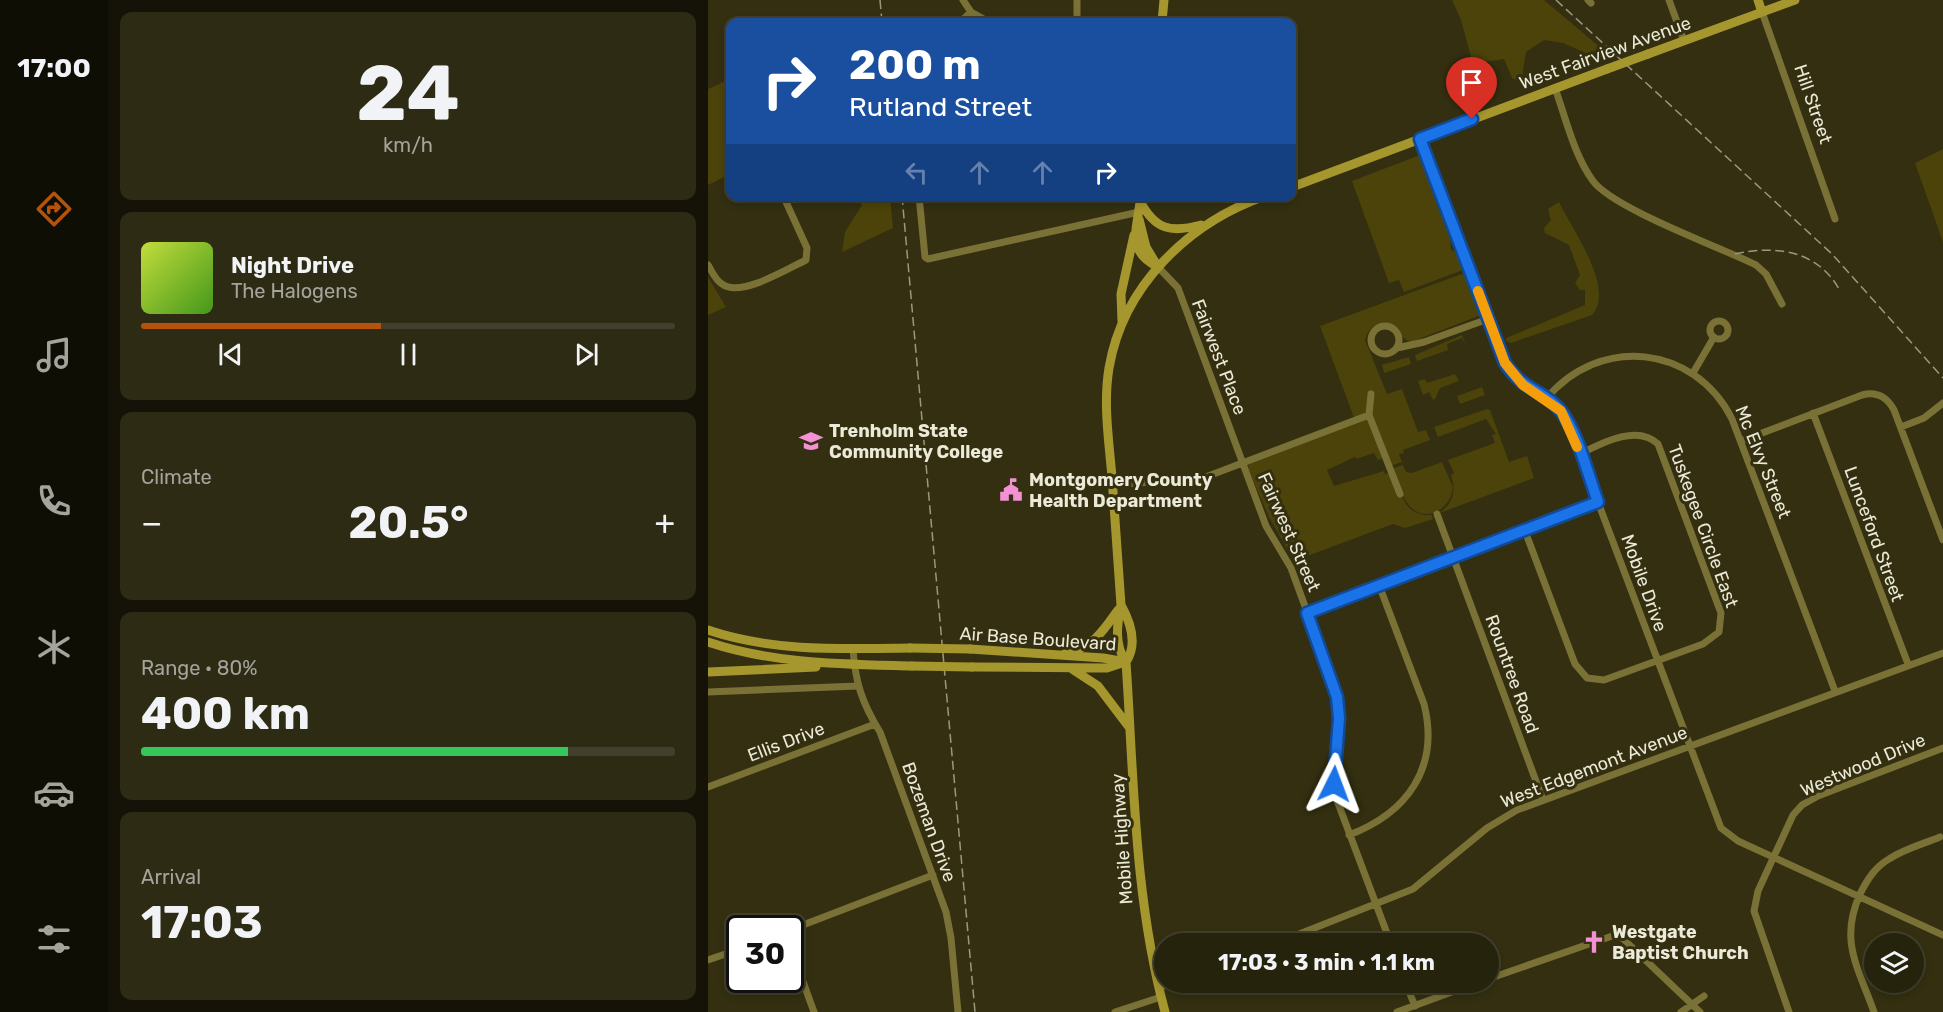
<!DOCTYPE html>
<html lang="en">
<head>
<meta charset="utf-8">
<style>
	:root { --surface:#26230c; --page:#2e2b15; --text:#f1f3f6; --muted:#a4a49d; --line:#42402d; --accent:#b45309 }
	body { margin:0; font-family:Rubik,sans-serif; background:var(--page); color:var(--text); height:100vh; display:flex; flex-direction:column; font-size:22px; white-space:nowrap }
	* { box-sizing:border-box; margin:0 }
	p { font-size:20px; color:var(--muted) }
	.icon { flex:none; width:33px; height:33px; fill:none; stroke:currentColor; stroke-width:2; stroke-linecap:round; stroke-linejoin:round }
	.map { position:relative; flex:1; overflow:hidden }
	.details { display:flex; flex-direction:column; gap:12px; padding:12px; background:#151307; width:600px }
	.details>* { flex:none }
	.hud { position:absolute; left:18px; top:18px; width:570px; height:183px; border-radius:12px; box-shadow:0 3px 9px #0003,0 0 0 2px var(--line); background:#1a4fa0; color:#fff; overflow:hidden }
	.fabs { position:absolute; left:1156px; top:933px; display:grid; gap:12px }
	.fabs a { display:grid; place-items:center; width:60px; height:60px; border-radius:50%; background:var(--surface); box-shadow:0 3px 9px #0003,0 0 0 2px var(--line); font-size:30px }
	.speed { position:absolute; left:18px; top:915px; display:flex; gap:12px; font-size:30px; font-weight:700; text-align:center }
	.speed>* { display:grid; place-content:center; width:78px; height:78px; border-radius:50%; background:var(--surface); box-shadow:0 3px 9px #0003,0 0 0 2px var(--line); line-height:1 }
	.speed .limit { border:3px solid #111; border-radius:9px; background:#fff; color:#111 }
	.pin { position:absolute; display:grid; place-items:center; width:51px; height:51px; color:#fff; margin:-62px -26px; border-radius:50% 50% 50% 0; rotate:-45deg; box-shadow:0 0 6px #0007 }
	.pin .icon { rotate:45deg }
	.me { position:absolute; width:66px; margin:-33px; rotate:3deg; stroke-linejoin:round; filter:drop-shadow(0 0 4px #0008) }
	.turn { display:flex; align-items:center; gap:21px; height:126px; padding:0 24px; font-size:27px }
	.turn .icon { width:78px; height:78px; stroke-width:2.5 }
	.turn b { display:block; font-size:42px; line-height:51px }
	.lanes { display:flex; align-items:center; height:57px; padding:0 24px; background:#0003; justify-content:center; gap:30px; direction:ltr }
	.lanes .off { opacity:.35 }
	.big { font-size:45px; font-weight:700; line-height:1.1 }
	.details .tile { flex:1; display:flex; flex-direction:column; justify-content:center; gap:9px; min-width:0; padding:0 21px; border-radius:12px; background:var(--page) }
	.details .dial { align-items:center; gap:0 }
	.dial b { font-size:78px; line-height:1 }
	.song { display:flex; align-items:center; gap:18px }
	.cover { width:72px; height:72px; border-radius:9px; background:linear-gradient(135deg,hsl(70 70% 55%),hsl(100 70% 35%)) }
	.played { height:6px; border-radius:3px; background:linear-gradient(90deg,var(--accent) 45%,var(--line) 45%) }
	.keys { display:flex; justify-content:space-around; direction:ltr }
	.heat { display:flex; justify-content:space-between; align-items:center; font-size:33px; direction:ltr }
	.charge { height:9px; border-radius:4px; background:linear-gradient(90deg,#34c759 80%,var(--line) 0) }
	.trip { position:absolute; left:446px; top:933px; width:345px; height:60px; border-radius:30px; background:var(--surface); box-shadow:0 3px 9px #0003,0 0 0 2px var(--line); font-weight:700; line-height:60px; text-align:center }
	main { display:flex; flex:1; min-height:0 }
	.dock { display:flex; flex-direction:column; width:108px; justify-content:space-around; align-items:center; background:#0f0e05; color:var(--muted) }
	.dock .icon { width:42px; height:42px }
	.dock .active { color:var(--accent) }
	.dock b { font-size:27px; color:var(--text) }
	.map>svg:first-child { display:block }
</style>
</head>
<body>
<main>
<nav class="dock">
<b>17:00</b>
<svg class="icon active" aria-label="directions" viewBox="0 0 24 24"><path d="M12 3l9 9-9 9-9-9zM9 14v-3h6M13 9l2 2-2 2"/></svg>
<svg class="icon" aria-label="music" viewBox="0 0 24 24"><path d="M9 18V5l10-2v13"/><circle cx="6" cy="18" r="3"/><circle cx="16" cy="16" r="3"/></svg>
<svg class="icon" aria-label="phone" viewBox="0 0 24 24"><path d="M5 4h4l2 5-3 2q2 4 5 5l2-3 5 2v4C11 20 4 13 5 4z"/></svg>
<svg class="icon" aria-label="climate" viewBox="0 0 24 24"><path d="M12 3v18M4 7l16 10M4 17L20 7"/></svg>
<svg class="icon" aria-label="car" viewBox="0 0 24 24"><path d="M5 17H2v-5l4-1 3-4h7l3 4 3 1v5h-3M9 17h6M6 11h13"/><circle cx="7" cy="17" r="2"/><circle cx="17" cy="17" r="2"/></svg>
<svg class="icon" aria-label="filters" viewBox="0 0 24 24"><path d="M4 7h16M4 17h16"/><circle cx="9" cy="7" r="2"/><circle cx="15" cy="17" r="2"/></svg>
</nav>
<section class="details">
<div class="tile dial"><b>24</b><p>km/h</p></div>
<div class="tile">
<div class="song"><i class="cover"></i><div><b>Night Drive</b><p>The Halogens</p></div></div>
<div class="played"></div>
<div class="keys"><svg class="icon" aria-label="previous" viewBox="0 0 24 24"><path d="M18 5L8 12l10 7zM5 5v14"/></svg><svg class="icon" aria-label="pause" viewBox="0 0 24 24"><path d="M8 5v14M16 5v14"/></svg><svg class="icon" aria-label="next" viewBox="0 0 24 24"><path d="M6 5l10 7-10 7zM19 5v14"/></svg></div>
</div>
<div class="tile"><p>Climate</p>
<div class="heat"><a>−</a><b class="big">20.5°</b><a>+</a></div>
</div>
<div class="tile"><p>Range · 80%</p><b class="big">400 km</b><div class="charge"></div></div>
<div class="tile"><p>Arrival</p><b class="big">17:03</b></div>
</section>
<div class="map">
<svg width="1235" height="1012" viewBox="0 0 1235 1012">
	<rect width="100%" height="100%" fill="#332f10"/>
	<path fill="#4b430a" d="M 744,0 L 836,0 L 900,54 L 889,58 L 855,43 L 836,40 L 818,52 L 813,83 L 804,78 L 796,59 L 765,64 L 753,20 Z
		M 22,79 L 22,174 L 0,185 L 0,89 Z
		M 1235,149 L 1235,242 L 1207,163 Z
		M 712,155 L 742,236 L 743,249 L 748,253 L 755,270 L 696,292 L 691,280 L 681,283 L 644,181 Z
		M 149,197 L 182,197 L 185,228 L 134,252 L 137,232 L 154,205 Z
		M 851,202 C 864,229 908,289 884,315 L 803,343 L 798,341 L 798,338 L 877,305 L 877,290 L 872,290 L 867,283 L 872,275 L 861,245 L 837,233 L 836,228 L 843,220 L 840,209 Z
		M 759,272 L 773,315 L 703,342 C 689,338 688,318 669,325 C 662,327 659,333 657,340 L 679,394 L 694,389 L 710,432 L 718,430 L 722,440 L 695,450 L 696,453 L 691,454 L 694,462 L 679,467 L 676,458 L 670,460 L 666,453 L 648,459 L 647,457 L 619,470 L 626,486 L 676,471 L 677,474 L 681,473 L 690,497 L 694,496 C 699,510 710,516 724,515 L 725,519 L 697,528 L 685,524 L 586,561 L 561,517 L 540,468 L 541,464 L 648,423 L 612,326 Z
		M 0,277 L 18,307 L 0,315 Z
		M 754,335 L 758,345 L 754,338 L 739,344 L 740,350 L 709,361 L 707,355 Z
		M 701,357 L 703,364 L 676,373 L 674,365 Z
		M 747,374 L 751,381 L 732,388 L 727,399 L 725,400 L 721,392 L 715,395 L 710,381 L 717,379 L 719,383 Z
		M 774,387 L 777,395 L 752,404 L 749,396 Z
		M 779,409 L 782,410 L 801,462 L 819,456 L 826,478 L 729,514 C 744,506 749,492 743,475 L 746,473 L 740,460 L 787,443 L 784,435 L 788,434 L 778,419 L 730,437 L 726,427 Z
		M 734,462 L 745,487 C 743,510 716,525 700,504 C 692,495 689,480 685,468 L 695,465 L 698,472 L 704,473 Z"/>
	<g fill="none" stroke-linecap="round" stroke-linejoin="round">
		<path stroke="#7a7136" stroke-width="7" d="M 255,0 L 263,12 L 281,22
			M 369,0 L 369,22
			M 880,0 L 883,3
			M 961,0 L 976,41
			M 1054,12 L 1127,219
			M 252,22 L 263,12
			M 847,88 C 858,119 866,155 885,181 C 906,209 1012,247 1048,265 L 1058,274 L 1074,304
			M 712,139 L 797,363 C 814,391 847,398 862,428 L 1013,828 L 1030,841 L 1235,935
			M 211,196 L 217,257 L 220,259 L 431,212
			M 0,265 C 4,271 7,280 14,284 C 32,298 79,269 98,260 L 99,248 L 78,202
			M 450,267 L 470,288 L 558,526 L 583,568 L 625,683 L 631,718 L 626,767 L 627,795 L 683,944
			M1002 330a9 9 0 1 1 18 0a9 9 0 1 1-18 0Z
			M663 340a14 14 0 1 1 28 0a14 14 0 1 1-28 0Z
			M 689,348 L 716,342 L 780,319
			M 985,373 L 1006,337
			M 663,394 L 661,415 L 692,494
			M 838,399 C 891,335 986,344 1024,419 L 1127,691
			M 1105,413 L 1200,664
			M 1193,427 L 1216,418 L 1235,403
			M 1033,441 L 1154,395 C 1169,391 1179,397 1186,410 L 1235,540
			M 404,478 L 417,484 L 495,478 L 661,415
			M 729,514 L 835,800
			M 817,531 L 867,664 L 879,678 L 896,680 L 995,644 L 1011,632 L 1013,613 L 950,444 C 929,424 894,443 872,454
			M 599,613 L 890,502
			M 145,648 C 147,682 154,703 172,732 L 238,912 L 243,938 L 250,1012
			M 0,692 L 150,686
			M 0,787 L 167,724
			M 641,835 C 699,813 732,768 716,704 L 671,585
			M 82,930 L 225,875
			M 566,944 L 705,889 L 779,828 L 809,810 L 1235,653
			M 82,946 L 106,1012
			M 0,960 L 32,949
			M 780,979 L 910,934 L 992,1012
			M 697,982 L 707,1006
			M 451,988 L 464,982
			M 407,1012 L 453,997
			M 689,1012 L 771,982
			M 973,1012 L 996,996
			M 1081,1012 L 1046,911 L 1050,891 L 1085,815 L 1094,805 L 1110,796 L 1235,748
			M 1166,1012 C 1150,967 1131,941 1152,894 C 1159,880 1167,867 1181,859 C 1196,849 1215,844 1232,837"/>
		<path stroke="#a5962e" stroke-width="9" d="M 1050,0 L 1054,12
			M 454,22 L 456,0
			M 940,54 L 1087,0
			M 584,187 L 899,69
			M 432,201 C 447,230 463,233 493,225
			M 432,202 C 429,230 418,251 450,267
			M 431,219 L 438,247 L 450,267
			M 414,321 L 413,294 L 426,235
			M 413,605 C 423,623 430,644 418,662
			M 0,630 C 65,652 134,649 202,648
			M 0,642 C 65,664 136,664 204,666
			M 262,649 L 395,658 L 418,662
			M 358,652 C 384,649 396,630 410,610
			M 264,667 L 399,668 L 417,662
			M 364,669 L 390,686 L 421,727
			M 0,672 L 108,667
			M 457,1012 C 426,897 426,780 418,662 C 406,645 409,624 413,605 C 410,563 407,520 404,477 C 401,441 395,404 401,368 C 415,286 480,223 557,196"/>
		<path stroke="#9b9880" stroke-width="1.5" stroke-dasharray="9 4.5" stroke-linecap="butt" d="M 172,0 L 174,22
			M 848,0 L 1124,254 L 1235,378
			M 194,196 L 267,1012
			M 1027,254 C 1067,245 1109,250 1131,289"/>
		<path stroke="#a5962e" stroke-width="9" d="M 899,69 L 940,54
			M 202,648 L 262,649
			M 204,666 L 264,667"/>
	</g>
	<g fill="none" stroke-linecap="round" stroke-linejoin="round">
		<g stroke="#114b97" stroke-width="15">
			<path id="route" d="M 626,784 L 631,718 L 629,697 L 599,613 L 890,502 C 880,475 870,433 853,411 C 836,390 815,391 797,363 L 712,139 L 764,119"/>
		</g>
		<use href="#route" stroke="#1a73e8" stroke-width="10"/>
		<path stroke="#f59e0b" stroke-width="10" d="M 770,291 L 797,363 L 815,385 L 853,411 L 869,447"/>
	</g>
	<defs>
		<g id="university-bare" transform="scale(1.8)"><path d="M0-5L7-2L0 1L-7-2ZM-4 1L0 2.5L4 1V4Q0 6-4 4Z" fill="#f491d4" stroke="#332f10" stroke-width="2.5" paint-order="stroke"/></g>
		<g id="civic-bare" transform="scale(1.8)"><path d="M-.6-6.5H3V-4.5H.6V-3L4-1V1h2V6H-6V1h2V-1L-.6-3ZM-1.2 2.5V6h2.4V2.5Z" fill="#f491d4" stroke="#332f10" stroke-width="2.5" paint-order="stroke"/></g>
		<g id="church-bare" transform="scale(1.8)"><path d="M-1.2-6h2.4v3.5h3.3v2.4h-3.3V6h-2.4V-.1h-3.3v-2.4h3.3Z" fill="#f491d4" stroke="#332f10" stroke-width="2.5" paint-order="stroke"/></g>
	</defs>
	<g fill-rule="evenodd">
		<use href="#university-bare" x="103" y="441"/>
		<use href="#civic-bare" x="303" y="490"/>
		<use href="#church-bare" x="886" y="942"/>
	</g>
	<g text-anchor="middle" stroke-width="6" stroke-linejoin="round" paint-order="stroke">
		<g font-size="18" fill="#ebe9d7" stroke="#332f10">
			<text transform="translate(897 53) rotate(-20)" y="6">West Fairview Avenue</text>
			<text transform="translate(1105 104) rotate(71)" y="6">Hill Street</text>
			<text transform="translate(511 357) rotate(69)" y="6">Fairwest Place</text>
			<text transform="translate(1055 462) rotate(68)" y="6">Mc Elvy Street</text>
			<text transform="translate(995 526) rotate(70)" y="6">Tuskegee Circle East</text>
			<text transform="translate(581 532) rotate(66)" y="6">Fairwest Street</text>
			<text transform="translate(1166 534) rotate(70)" y="6">Lunceford Street</text>
			<text transform="translate(936 583) rotate(70)" y="6">Mobile Drive</text>
			<text transform="translate(330 639) rotate(4)" y="6">Air Base Boulevard</text>
			<text transform="translate(804 674) rotate(70)" y="6">Rountree Road</text>
			<text transform="translate(78 742) rotate(-21)" y="6">Ellis Drive</text>
			<text transform="translate(1155 765) rotate(-23)" y="6">Westwood Drive</text>
			<text transform="translate(886 767) rotate(-21)" y="6">West Edgemont Avenue</text>
			<text transform="translate(221 822) rotate(70)" y="6">Bozeman Drive</text>
			<text transform="translate(414 839) rotate(-94)" y="6">Mobile Highway</text>
		</g>
		<g font-size="18" font-weight="bold" fill="#ebe9d7" stroke="#332f10" text-anchor="start">
			<text x="121" y="437">Trenholm State<tspan x="121" dy="21">Community College</tspan></text>
			<text x="321" y="486">Montgomery County<tspan x="321" dy="21">Health Department</tspan></text>
			<text x="904" y="938">Westgate<tspan x="904" dy="21">Baptist Church</tspan></text>
		</g>
	</g>
</svg>
<div class="fabs">
<a><svg class="icon" aria-label="layers" viewBox="0 0 24 24"><path d="M12 4l9 5-9 5-9-5zM3 14l9 5 9-5"/></svg></a>
</div>
<div class="speed"><div class="limit">30</div></div>
<div class="pin" style="left:764px;top:119px;background:#d93025"><svg class="icon" aria-label="arrive" viewBox="0 0 24 24"><path d="M6 21V4h12l-3 4 3 4H6"/></svg></div>
<svg class="me" style="left:626px;top:784px" viewBox="-20 -20 40 40"><path d="M0-17L14 15 0 8-14 15z" fill="#1a73e8" stroke="#fff" stroke-width="4"/></svg>
<div class="trip">17:03 · 3 min · 1.1 km</div>
<div class="hud">
<div class="turn"><svg class="icon" aria-label="right" viewBox="0 0 24 24"><path d="M7 20v-9h11M14 6l5 5-5 5"/></svg><div><b>200 m</b>Rutland Street</div></div>
<div class="lanes"><svg class="icon off" aria-label="left" viewBox="0 0 24 24"><path d="M17 20v-9H6M10 6l-5 5 5 5"/></svg><svg class="icon off" aria-label="ahead" viewBox="0 0 24 24"><path d="M12 20V5M6 11l6-6 6 6"/></svg><svg class="icon off" aria-label="ahead" viewBox="0 0 24 24"><path d="M12 20V5M6 11l6-6 6 6"/></svg><svg class="icon" aria-label="right" viewBox="0 0 24 24"><path d="M7 20v-9h11M14 6l5 5-5 5"/></svg></div>
</div>
</div>
</main>
</body>
</html>
